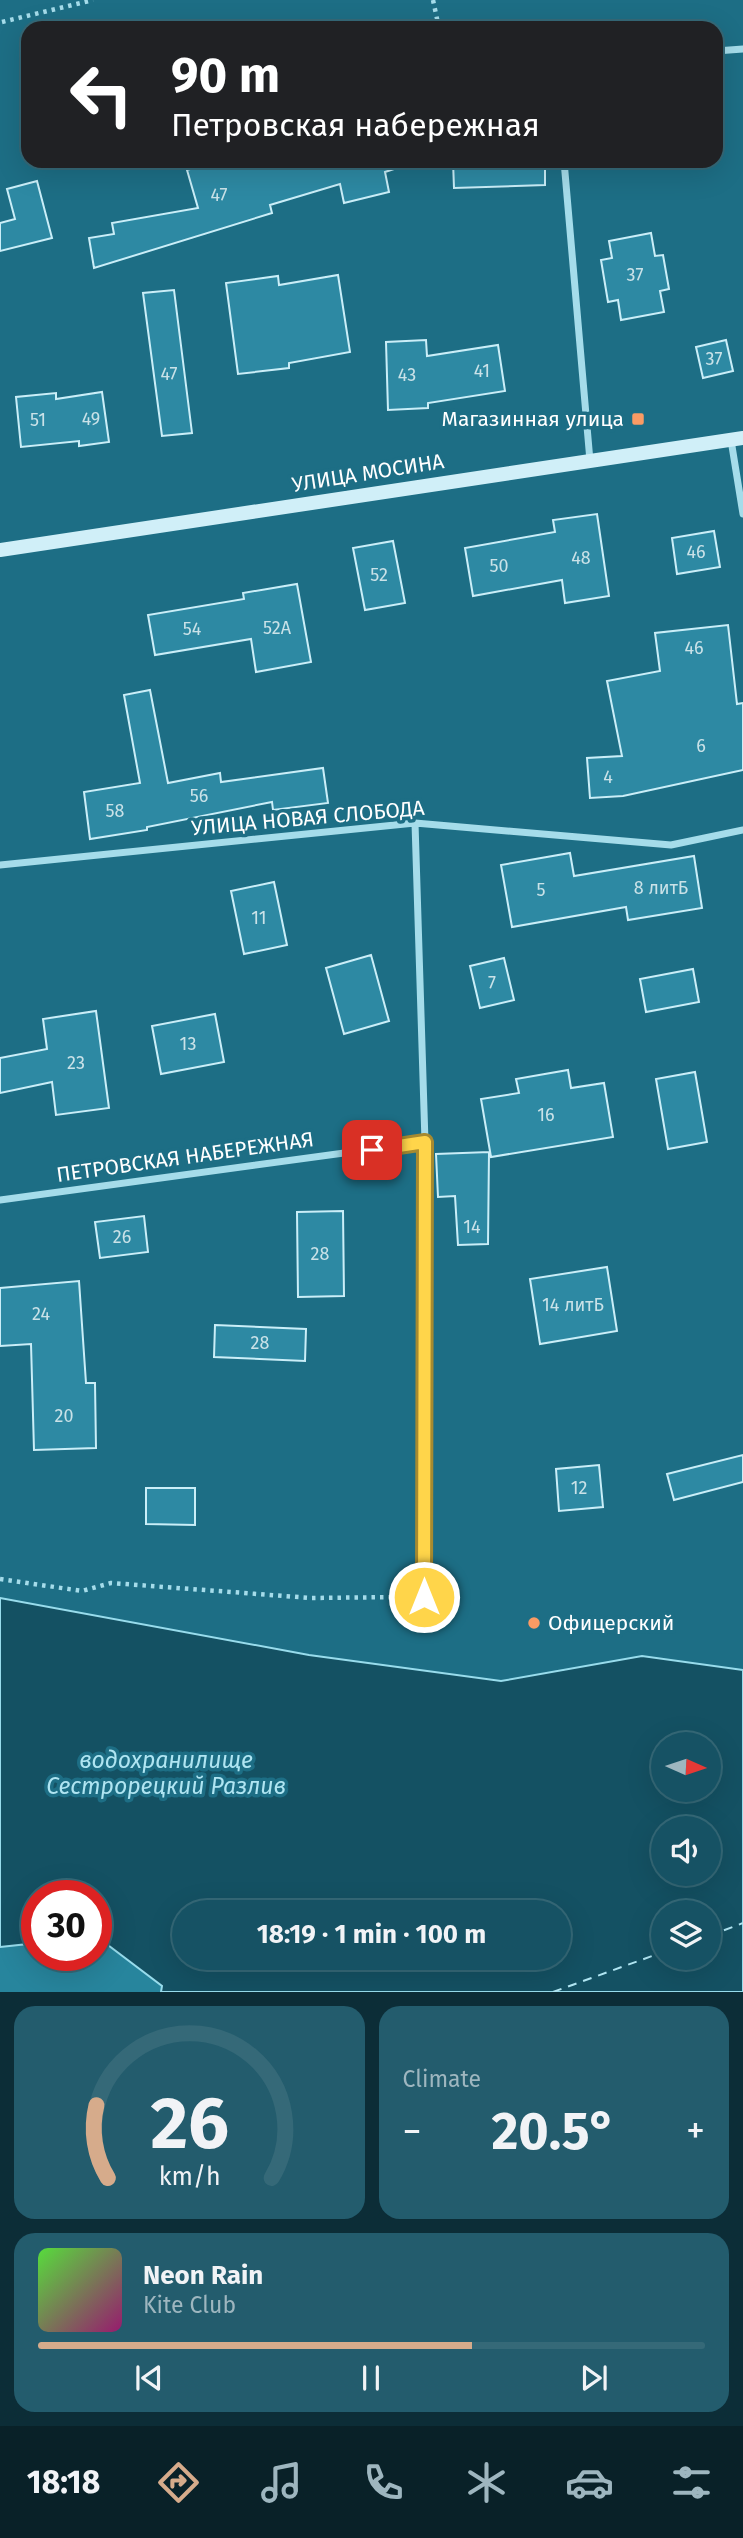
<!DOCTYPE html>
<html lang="en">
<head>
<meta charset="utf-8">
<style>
	:root { --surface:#165264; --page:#235c6d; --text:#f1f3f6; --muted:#9eb6bf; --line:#356978; --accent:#d6ab8b }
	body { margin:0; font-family:"Fira Sans",sans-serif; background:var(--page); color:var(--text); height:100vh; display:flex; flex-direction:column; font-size:26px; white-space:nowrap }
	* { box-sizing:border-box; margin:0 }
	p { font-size:23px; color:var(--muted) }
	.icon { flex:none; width:38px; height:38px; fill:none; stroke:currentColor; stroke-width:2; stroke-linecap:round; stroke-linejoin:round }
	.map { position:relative; height:1992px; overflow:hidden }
	.panel { display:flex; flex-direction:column; gap:14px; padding:14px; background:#0c2d37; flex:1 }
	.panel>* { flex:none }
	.guide { position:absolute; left:21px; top:21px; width:702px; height:147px; border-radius:21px; box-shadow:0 7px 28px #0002,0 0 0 2px var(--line); background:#202124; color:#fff; overflow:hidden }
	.needle { width:46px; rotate:93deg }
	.buttons { position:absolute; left:651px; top:1732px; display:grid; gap:14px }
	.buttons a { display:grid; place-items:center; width:70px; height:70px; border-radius:50%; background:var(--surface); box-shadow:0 7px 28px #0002,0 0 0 2px var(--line); font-size:35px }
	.speed { position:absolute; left:21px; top:1880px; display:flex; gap:14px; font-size:35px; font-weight:700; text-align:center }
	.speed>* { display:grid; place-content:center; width:91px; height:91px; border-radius:50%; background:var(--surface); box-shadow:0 7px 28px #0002,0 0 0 2px var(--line); line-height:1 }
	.speed .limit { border:10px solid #d22; background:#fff; color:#111 }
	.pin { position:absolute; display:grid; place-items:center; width:60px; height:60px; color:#fff; margin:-30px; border-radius:14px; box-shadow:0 4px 10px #0006 }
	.me { position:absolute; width:77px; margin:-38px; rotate:0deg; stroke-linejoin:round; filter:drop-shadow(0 0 5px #0008) }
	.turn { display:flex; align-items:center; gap:24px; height:147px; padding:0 35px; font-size:32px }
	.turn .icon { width:91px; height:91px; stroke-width:2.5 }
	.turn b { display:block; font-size:49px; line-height:60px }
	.big { font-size:52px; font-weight:700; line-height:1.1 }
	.panel .tile { flex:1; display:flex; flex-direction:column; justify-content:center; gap:10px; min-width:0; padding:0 24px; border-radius:21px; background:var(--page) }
	.panel .dial { align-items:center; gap:0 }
	.dial svg { height:182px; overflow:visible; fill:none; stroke:var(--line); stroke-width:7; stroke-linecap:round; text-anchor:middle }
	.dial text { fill:var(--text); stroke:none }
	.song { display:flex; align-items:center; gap:21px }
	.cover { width:84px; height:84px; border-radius:10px; background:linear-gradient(135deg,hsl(110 70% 55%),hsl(320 70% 35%)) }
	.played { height:7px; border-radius:4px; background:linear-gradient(90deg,var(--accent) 65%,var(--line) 65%) }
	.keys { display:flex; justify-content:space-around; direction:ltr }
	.heat { display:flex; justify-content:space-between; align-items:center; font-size:38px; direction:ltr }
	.panel .tiles { flex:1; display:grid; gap:14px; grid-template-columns:1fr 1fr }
	.tile:last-child { grid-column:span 2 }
	.trip { position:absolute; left:172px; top:1900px; width:399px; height:70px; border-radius:35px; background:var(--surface); box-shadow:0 7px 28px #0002,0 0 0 2px var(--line); font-weight:700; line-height:70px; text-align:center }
	.menu { display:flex; height:112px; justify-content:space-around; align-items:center; background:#092128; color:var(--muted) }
	.menu .icon { width:49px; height:49px }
	.menu .selected { color:var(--accent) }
	.menu b { font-size:32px; color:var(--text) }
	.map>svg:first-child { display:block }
</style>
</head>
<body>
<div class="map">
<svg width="743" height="1992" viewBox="0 0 743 1992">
	<rect width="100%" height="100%" fill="#1d6e85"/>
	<path fill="#27859d" d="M 97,1936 L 162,1986 L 161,1992 L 0,1992 L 0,1947 L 37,1943 L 37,1955 L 96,1955 Z"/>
	<path fill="#145163" stroke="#98dcec" stroke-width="2" fill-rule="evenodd" d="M 0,1598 L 309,1655 L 501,1681 L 642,1656 L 743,1670 L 743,1992 L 161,1992 L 162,1986 L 96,1936 L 96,1895 L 37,1895 L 37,1943 L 0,1947 ZM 663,1745 L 709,1745 L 709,1790 L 663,1790 ZM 663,1829 L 709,1829 L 709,1874 L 663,1874 ZM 184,1913 L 558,1913 L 558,1958 L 184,1958 ZM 663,1913 L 709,1913 L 709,1958 L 663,1958 Z"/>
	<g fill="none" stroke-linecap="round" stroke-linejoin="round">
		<path stroke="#b0e5f2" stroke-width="2" stroke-dasharray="9 7" stroke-linecap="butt" d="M 709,1936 L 743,1923
			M 553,1992 L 663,1952"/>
	</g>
	<path fill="#2d89a3" stroke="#caeef8" stroke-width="2" d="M 215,161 L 393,161 L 394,169 L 385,172 L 389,192 L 344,203 L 340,184 L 270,205 L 272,213 L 94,268 L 89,238 L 114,234 L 112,223 L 198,208 L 187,170 Z
		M 453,161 L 545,161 L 545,185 L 454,188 Z
		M 37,181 L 52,238 L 0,251 L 0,223 L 15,219 L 7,189 Z
		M 651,233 L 655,256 L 663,255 L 669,289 L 660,291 L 664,312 L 621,320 L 618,300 L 608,302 L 601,260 L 612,258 L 609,241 Z
		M 338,275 L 350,352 L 289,363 L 289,368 L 238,374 L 226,283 L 278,276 L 279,285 Z
		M 174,290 L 192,433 L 162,436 L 143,293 Z
		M 426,340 L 427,356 L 498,345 L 505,391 L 428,403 L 428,408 L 388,410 L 386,342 Z
		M 726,340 L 733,371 L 703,378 L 696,347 Z
		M 102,392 L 109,442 L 79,446 L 79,441 L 21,447 L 16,397 L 56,393 L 56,399 Z
		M 597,514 L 609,596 L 565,603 L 562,580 L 473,596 L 465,548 L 555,532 L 553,520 Z
		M 714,531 L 720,567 L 677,574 L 672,538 Z
		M 393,541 L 405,603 L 365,610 L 353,548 Z
		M 297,584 L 311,662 L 256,672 L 251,639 L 155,655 L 148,615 L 244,599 L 243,593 Z
		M 728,625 L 737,704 L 743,703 L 743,770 L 623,796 L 590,798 L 587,758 L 622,756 L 607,681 L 660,671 L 655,633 Z
		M 150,690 L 168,783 L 220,773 L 221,782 L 323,768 L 328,803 L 273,810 L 272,802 L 147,827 L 147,830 L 90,839 L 84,792 L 140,783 L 124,695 Z
		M 570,853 L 574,876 L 694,856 L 702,908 L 628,920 L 626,907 L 512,927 L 501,865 Z
		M 274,882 L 287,945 L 244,954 L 231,891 Z
		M 371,955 L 389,1021 L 344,1034 L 326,968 Z
		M 504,958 L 514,1000 L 480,1008 L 470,966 Z
		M 693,969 L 699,1002 L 646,1012 L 640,979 Z
		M 96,1011 L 109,1108 L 56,1115 L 52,1082 L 0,1093 L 0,1058 L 47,1049 L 43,1019 Z
		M 215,1014 L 224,1062 L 161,1074 L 152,1026 Z
		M 568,1070 L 571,1088 L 604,1083 L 613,1137 L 491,1157 L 481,1099 L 519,1093 L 516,1079 Z
		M 695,1072 L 707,1142 L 668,1149 L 656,1079 Z
		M 489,1152 L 488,1244 L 458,1245 L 455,1196 L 438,1197 L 436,1154 Z
		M 343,1211 L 344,1296 L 298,1297 L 297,1212 Z
		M 144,1216 L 148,1252 L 100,1258 L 95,1222 Z
		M 607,1267 L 617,1331 L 540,1344 L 530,1279 Z
		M 79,1281 L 86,1383 L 95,1383 L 96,1448 L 34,1450 L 31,1344 L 0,1346 L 0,1288 Z
		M 215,1325 L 306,1329 L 305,1361 L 214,1357 Z
		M 743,1455 L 743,1482 L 674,1500 L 667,1474 Z
		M 599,1465 L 603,1507 L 559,1511 L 556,1469 Z
		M 146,1488 L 195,1488 L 195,1525 L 146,1524 Z"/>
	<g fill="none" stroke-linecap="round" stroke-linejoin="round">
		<path stroke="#a5dcea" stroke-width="4.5" stroke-dasharray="3.5 5" stroke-linecap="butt" d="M 433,0 L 439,28
			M 2,22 L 93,0
			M 0,1579 L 82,1591 L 111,1583 L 311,1598 L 403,1597"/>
		<path stroke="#a5dcea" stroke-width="7" d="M 716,51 L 743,49
			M 564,161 L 590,461
			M 731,440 L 743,514
			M 415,823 L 425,1142
			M 0,865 L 415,823 L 671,845 L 743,830
			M 0,1200 L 425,1142 L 424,1597"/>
		<path stroke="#d0eff8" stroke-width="14" d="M 0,550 L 743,438"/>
	</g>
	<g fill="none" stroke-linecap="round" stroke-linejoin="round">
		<g stroke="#a68a30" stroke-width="18">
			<path id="route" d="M 372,1150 L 425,1142 L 424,1597"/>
		</g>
		<use href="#route" stroke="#ffd54a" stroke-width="12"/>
	</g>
	<g fill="#fa9b64" stroke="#1d6e85" stroke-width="2.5">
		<rect x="631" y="412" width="14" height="14" rx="3.5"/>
		<circle cx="534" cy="1623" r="7"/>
	</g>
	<g text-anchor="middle" stroke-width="7" stroke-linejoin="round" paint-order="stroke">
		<g font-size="18" fill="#cae2e8">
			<text x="219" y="201">47</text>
			<text x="635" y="281">37</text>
			<text x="714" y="365">37</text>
			<text x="482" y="377">41</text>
			<text x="169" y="380">47</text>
			<text x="407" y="381">43</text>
			<text x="91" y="425">49</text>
			<text x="38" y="426">51</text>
			<text x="696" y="558">46</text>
			<text x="581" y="564">48</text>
			<text x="499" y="572">50</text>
			<text x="379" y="581">52</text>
			<text x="277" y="634">52А</text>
			<text x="192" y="635">54</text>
			<text x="694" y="654">46</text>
			<text x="701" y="752">6</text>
			<text x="608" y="783">4</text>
			<text x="199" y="802">56</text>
			<text x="115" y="817">58</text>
			<text x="661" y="894">8 литБ</text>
			<text x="541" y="896">5</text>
			<text x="259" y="924">11</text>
			<text x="492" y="989">7</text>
			<text x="188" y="1050">13</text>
			<text x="76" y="1069">23</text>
			<text x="546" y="1121">16</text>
			<text x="472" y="1233">14</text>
			<text x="122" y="1243">26</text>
			<text x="320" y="1260">28</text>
			<text x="573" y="1311">14 литБ</text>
			<text x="41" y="1320">24</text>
			<text x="260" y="1349">28</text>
			<text x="64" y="1422">20</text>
			<text x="579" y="1494">12</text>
		</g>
		<g font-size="21" fill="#fff" stroke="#1d6e85" text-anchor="end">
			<text x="624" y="426">Магазинная улица</text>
			<text x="548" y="1630" text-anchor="start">Офицерский</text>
		</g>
		<g font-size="21" fill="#fff" stroke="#1d6e85">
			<text transform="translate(368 473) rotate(-9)" y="7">УЛИЦА МОСИНА</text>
			<text transform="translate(308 818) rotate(-5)" y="7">УЛИЦА НОВАЯ СЛОБОДА</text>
			<text transform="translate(185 1157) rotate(-8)" y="7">ПЕТРОВСКАЯ НАБЕРЕЖНАЯ</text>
		</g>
		<g font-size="23" font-style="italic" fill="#b0e5f2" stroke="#1d6e85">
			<text x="166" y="1768">водохранилище<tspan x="166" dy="26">Сестрорецкий Разлив</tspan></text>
		</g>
	</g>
</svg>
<div class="buttons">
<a><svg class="needle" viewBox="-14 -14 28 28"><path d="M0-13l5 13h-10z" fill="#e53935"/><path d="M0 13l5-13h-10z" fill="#9eb6bf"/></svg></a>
<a><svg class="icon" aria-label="sound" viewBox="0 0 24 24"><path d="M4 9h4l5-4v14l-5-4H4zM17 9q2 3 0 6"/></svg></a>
<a><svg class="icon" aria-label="layers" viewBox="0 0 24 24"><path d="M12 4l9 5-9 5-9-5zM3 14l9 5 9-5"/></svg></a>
</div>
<div class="speed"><div class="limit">30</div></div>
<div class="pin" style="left:372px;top:1150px;background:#d93025"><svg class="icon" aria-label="arrive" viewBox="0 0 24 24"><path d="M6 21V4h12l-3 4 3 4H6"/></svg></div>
<svg class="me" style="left:424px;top:1597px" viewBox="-20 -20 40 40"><circle r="17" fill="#ffd54a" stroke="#fff" stroke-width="3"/><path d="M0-11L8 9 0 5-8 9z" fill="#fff"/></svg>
<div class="trip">18:19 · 1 min · 100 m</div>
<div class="guide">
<div class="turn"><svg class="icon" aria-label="left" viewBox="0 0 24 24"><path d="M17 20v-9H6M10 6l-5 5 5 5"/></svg><div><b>90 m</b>Петровская набережная</div></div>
</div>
</div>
<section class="panel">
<div class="tiles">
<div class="tile dial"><svg viewBox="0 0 100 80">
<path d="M14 69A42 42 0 1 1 86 69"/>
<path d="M14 69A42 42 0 0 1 9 37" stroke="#d6ab8b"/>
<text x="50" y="56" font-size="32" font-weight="700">26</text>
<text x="50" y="72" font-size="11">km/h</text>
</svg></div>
<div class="tile"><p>Climate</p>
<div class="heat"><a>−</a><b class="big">20.5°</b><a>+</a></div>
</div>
<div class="tile">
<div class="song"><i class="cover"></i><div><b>Neon Rain</b><p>Kite Club</p></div></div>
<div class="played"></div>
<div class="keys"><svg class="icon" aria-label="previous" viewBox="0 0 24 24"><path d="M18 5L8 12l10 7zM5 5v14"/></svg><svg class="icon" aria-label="pause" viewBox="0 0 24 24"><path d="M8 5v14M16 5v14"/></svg><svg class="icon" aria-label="next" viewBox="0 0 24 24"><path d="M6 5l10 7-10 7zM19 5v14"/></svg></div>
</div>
</div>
</section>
<nav class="menu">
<b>18:18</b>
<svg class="icon selected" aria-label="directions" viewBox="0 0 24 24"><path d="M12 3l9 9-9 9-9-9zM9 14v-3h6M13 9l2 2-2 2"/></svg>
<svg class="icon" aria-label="music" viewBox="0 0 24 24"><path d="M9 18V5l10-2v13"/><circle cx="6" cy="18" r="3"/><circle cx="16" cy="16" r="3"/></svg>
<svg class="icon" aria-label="phone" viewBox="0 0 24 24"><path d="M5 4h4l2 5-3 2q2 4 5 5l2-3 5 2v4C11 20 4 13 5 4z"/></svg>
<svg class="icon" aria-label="climate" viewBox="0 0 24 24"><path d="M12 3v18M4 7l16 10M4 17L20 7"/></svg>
<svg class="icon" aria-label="car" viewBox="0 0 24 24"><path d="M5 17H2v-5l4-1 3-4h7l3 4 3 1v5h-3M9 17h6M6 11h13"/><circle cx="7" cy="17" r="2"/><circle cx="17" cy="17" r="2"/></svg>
<svg class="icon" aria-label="filters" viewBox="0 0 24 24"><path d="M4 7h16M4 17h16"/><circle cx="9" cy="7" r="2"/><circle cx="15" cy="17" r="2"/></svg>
</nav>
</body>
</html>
